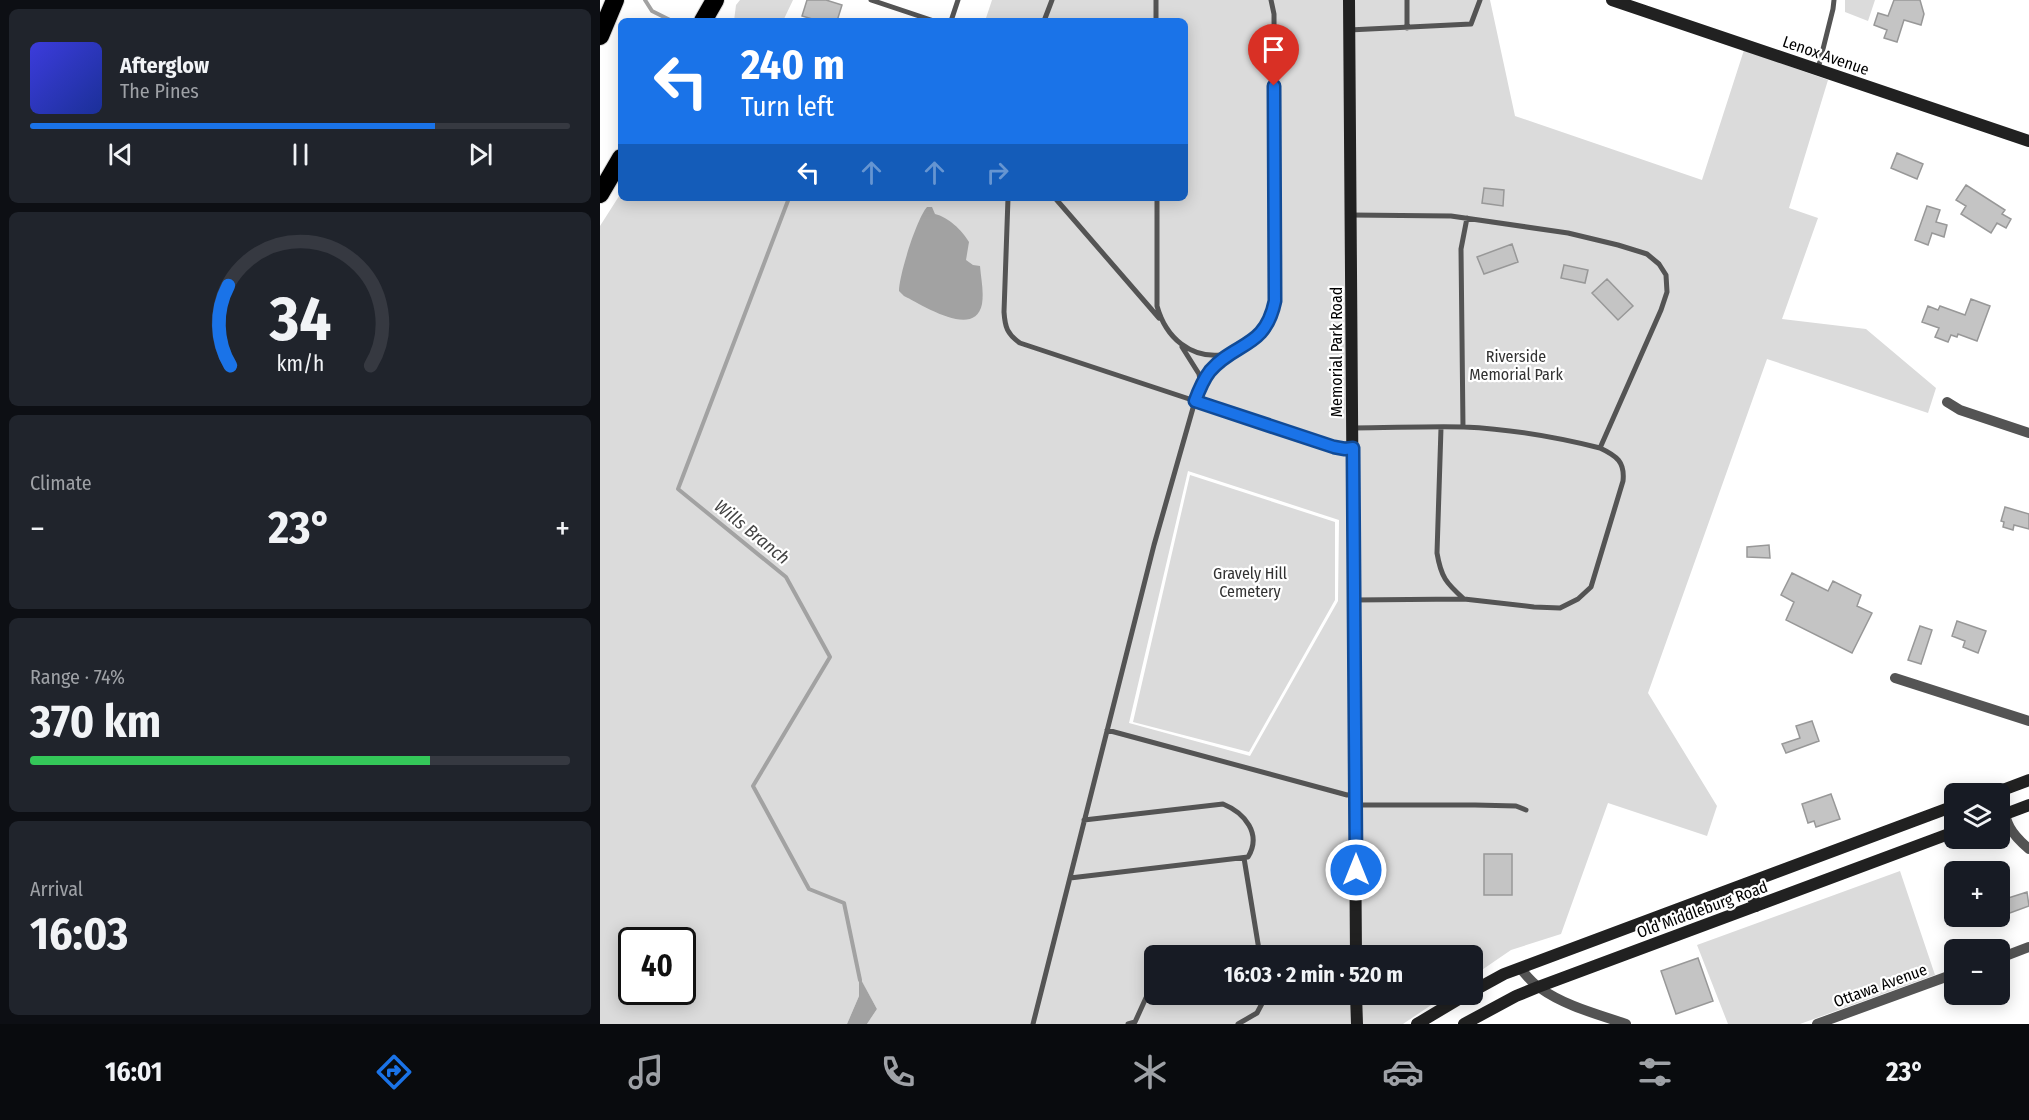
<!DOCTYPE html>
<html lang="en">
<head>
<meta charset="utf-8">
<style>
	:root { --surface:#171b24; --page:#20242c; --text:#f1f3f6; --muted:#9ea1a6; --line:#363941; --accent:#1a73e8 }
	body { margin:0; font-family:"Fira Sans Condensed",sans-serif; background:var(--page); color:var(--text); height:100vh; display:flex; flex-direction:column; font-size:22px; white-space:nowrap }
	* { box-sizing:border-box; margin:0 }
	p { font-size:20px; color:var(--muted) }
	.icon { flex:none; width:33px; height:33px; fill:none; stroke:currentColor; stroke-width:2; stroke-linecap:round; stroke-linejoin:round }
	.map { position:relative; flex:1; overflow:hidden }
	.drawer { display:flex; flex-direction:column; gap:9px; padding:9px; background:#0d0f14; width:600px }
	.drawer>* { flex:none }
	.top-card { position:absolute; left:18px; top:18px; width:570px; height:183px; border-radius:9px; box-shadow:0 3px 15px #0003; background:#1a73e8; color:#fff; overflow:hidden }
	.buttons { position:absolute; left:1344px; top:783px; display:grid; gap:12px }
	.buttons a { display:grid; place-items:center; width:66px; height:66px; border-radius:9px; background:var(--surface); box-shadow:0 3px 15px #0003; font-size:30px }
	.speed { position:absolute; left:18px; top:927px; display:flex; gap:12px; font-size:30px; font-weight:700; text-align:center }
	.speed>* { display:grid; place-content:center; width:78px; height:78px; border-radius:50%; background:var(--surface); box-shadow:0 3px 15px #0003; line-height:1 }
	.speed .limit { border:3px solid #111; border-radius:9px; background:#fff; color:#111 }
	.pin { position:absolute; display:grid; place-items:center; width:51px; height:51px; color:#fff; margin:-62px -26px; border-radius:50% 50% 50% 0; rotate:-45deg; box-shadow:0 0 6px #0007 }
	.pin .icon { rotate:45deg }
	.me { position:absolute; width:66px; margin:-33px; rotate:0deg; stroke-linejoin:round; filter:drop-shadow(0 0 4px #0008) }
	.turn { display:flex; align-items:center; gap:21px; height:126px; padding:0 24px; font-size:27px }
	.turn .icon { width:78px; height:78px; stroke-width:2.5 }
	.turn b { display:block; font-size:42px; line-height:51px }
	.lanes { display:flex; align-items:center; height:57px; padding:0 24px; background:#0003; justify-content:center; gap:30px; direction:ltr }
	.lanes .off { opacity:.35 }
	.big { font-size:45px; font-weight:700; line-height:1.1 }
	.drawer .card { flex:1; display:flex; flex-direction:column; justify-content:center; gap:9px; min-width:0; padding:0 21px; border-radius:9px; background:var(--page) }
	.drawer .dial { align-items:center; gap:0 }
	.dial svg { height:156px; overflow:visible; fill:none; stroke:var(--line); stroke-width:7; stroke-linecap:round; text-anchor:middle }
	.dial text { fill:var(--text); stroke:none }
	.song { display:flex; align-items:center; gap:18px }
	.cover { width:72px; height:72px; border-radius:9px; background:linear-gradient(135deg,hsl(240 70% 55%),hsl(230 70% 35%)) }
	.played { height:6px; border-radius:3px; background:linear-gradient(90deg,var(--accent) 75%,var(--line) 75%) }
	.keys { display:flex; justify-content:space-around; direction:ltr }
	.heat { display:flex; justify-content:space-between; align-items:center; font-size:33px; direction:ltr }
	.charge { height:9px; border-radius:4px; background:linear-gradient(90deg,#34c759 74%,var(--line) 0) }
	.trip { position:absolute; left:544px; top:945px; width:339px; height:60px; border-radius:9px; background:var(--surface); box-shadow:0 3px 15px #0003; font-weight:700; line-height:60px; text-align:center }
	.tabs { display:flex; height:96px; justify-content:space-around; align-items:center; background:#090b0e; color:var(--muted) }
	.tabs .icon { width:42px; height:42px }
	.tabs .selected { color:var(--accent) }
	.tabs b { font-size:27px; color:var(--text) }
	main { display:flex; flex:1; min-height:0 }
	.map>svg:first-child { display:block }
</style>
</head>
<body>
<main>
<section class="drawer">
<div class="card">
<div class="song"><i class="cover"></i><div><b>Afterglow</b><p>The Pines</p></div></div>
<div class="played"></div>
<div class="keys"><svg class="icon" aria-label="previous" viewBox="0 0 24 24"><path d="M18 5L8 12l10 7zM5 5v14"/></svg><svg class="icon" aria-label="pause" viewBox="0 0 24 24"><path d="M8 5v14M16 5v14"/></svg><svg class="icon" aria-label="next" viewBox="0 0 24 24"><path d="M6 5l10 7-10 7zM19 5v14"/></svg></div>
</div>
<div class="card dial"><svg viewBox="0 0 100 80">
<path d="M14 69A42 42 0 1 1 86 69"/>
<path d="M14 69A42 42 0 0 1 13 28" stroke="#1a73e8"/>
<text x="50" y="56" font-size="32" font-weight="700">34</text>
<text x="50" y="72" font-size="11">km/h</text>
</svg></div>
<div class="card"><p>Climate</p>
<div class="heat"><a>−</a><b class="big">23°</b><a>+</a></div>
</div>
<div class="card"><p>Range · 74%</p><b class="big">370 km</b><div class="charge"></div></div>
<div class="card"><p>Arrival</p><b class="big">16:03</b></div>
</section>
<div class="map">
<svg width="1429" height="1024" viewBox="0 0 1429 1024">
	<rect width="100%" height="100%" fill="#fff"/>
	<path fill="#dbdbdb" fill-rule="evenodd" d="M 140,0 L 193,0 L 183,21 L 134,21 L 136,5 Z
		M 392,0 L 890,0 L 915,116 L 1102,180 L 1144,50 L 1228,80 L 1189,208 L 1218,218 L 1182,319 L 1266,329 L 1336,388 L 1328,413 L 1167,359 L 1048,693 L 1117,806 L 1107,836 L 1008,803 L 961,934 L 911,950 L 873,976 L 873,956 L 555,956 L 555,994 L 846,995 L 803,1024 L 267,1024 L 277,1009 L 259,977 L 259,996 L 247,1024 L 0,1024 L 0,226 L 21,193 L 21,198 L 585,198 L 585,21 L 385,21 ZM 588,471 L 739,520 L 738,601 L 650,756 L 529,723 ZM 32,940 L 82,940 L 82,992 L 32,992 Z
		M 1245,0 L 1275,0 L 1268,21 L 1245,12 Z
		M 590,475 L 735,522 L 735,600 L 649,752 L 533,722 Z
		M 1300,871 L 1335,975 L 1200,1024 L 1128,1024 L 1097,945 Z"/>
	<path fill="#a2a2a2" d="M 327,207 L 332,207 L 335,214 C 348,217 362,230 369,242 L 366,260 L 373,265 L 380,266 C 381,279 384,291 382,304 C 375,340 321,304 304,296 L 299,291 C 299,275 317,218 327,207 Z
		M 259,976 L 277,1009 L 267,1024 L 247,1024 L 259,996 Z"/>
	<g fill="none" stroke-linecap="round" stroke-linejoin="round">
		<path stroke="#a2a2a2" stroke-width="4" d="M 45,0 L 52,11 L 72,21
			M 189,198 L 78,489 L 186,577 L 230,657 L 153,786 L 209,889 L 244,903 L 260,980"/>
	</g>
	<path fill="#c4c4c4" stroke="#989898" stroke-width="1.5" d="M 207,0 L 226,0 L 242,5 L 237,21 L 219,21 L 202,16 Z
		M 1294,0 L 1320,0 L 1324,14 L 1321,25 L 1304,20 L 1297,42 L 1284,38 L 1287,30 L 1274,25 L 1278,13 L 1288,16 Z
		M 1297,153 L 1323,164 L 1317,179 L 1291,168 Z
		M 1366,185 L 1405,210 L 1402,214 L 1411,219 L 1406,228 L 1397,223 L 1391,233 L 1361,214 L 1366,206 L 1356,200 Z
		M 884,188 L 904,190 L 903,206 L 882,203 Z
		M 1327,206 L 1340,210 L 1336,222 L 1347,225 L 1344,237 L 1332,233 L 1328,245 L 1315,240 Z
		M 912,244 L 918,262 L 884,274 L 877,257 Z
		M 964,265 L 988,270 L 985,283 L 961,278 Z
		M 1007,279 L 1033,306 L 1018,320 L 992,293 Z
		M 1371,299 L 1390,306 L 1377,341 L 1358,334 L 1357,337 L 1351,335 L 1348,342 L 1335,337 L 1339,328 L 1322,322 L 1328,306 L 1338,310 L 1340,306 L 1365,315 Z
		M 1405,507 L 1429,514 L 1429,529 L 1414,525 L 1413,530 L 1403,527 L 1404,522 L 1401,521 Z
		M 1169,545 L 1170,558 L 1147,557 L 1147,547 Z
		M 1192,573 L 1228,591 L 1233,581 L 1261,595 L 1257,606 L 1272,613 L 1252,653 L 1186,620 L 1194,602 L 1181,595 Z
		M 1357,621 L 1386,631 L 1378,653 L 1363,647 L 1365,641 L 1352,636 Z
		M 1320,626 L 1332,630 L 1321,664 L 1308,660 Z
		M 1212,721 L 1219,741 L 1186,753 L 1182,744 L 1200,738 L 1196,726 Z
		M 1231,794 L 1240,819 L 1216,827 L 1214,821 L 1208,823 L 1202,804 Z
		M 884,854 L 912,854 L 912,895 L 884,895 Z
		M 1427,892 L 1429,906 L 1407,914 L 1402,900 Z
		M 1098,958 L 1113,1001 L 1076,1014 L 1061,971 Z"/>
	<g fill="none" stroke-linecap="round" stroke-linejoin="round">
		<g stroke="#dbdbdb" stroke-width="20">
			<path id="highway" d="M 103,21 L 115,0
				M 0,36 L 15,0
				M 0,194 L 21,158"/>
		</g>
		<path stroke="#545454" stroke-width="5" d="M 271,0 L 334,21
			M 556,0 L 556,21
			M 807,0 L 807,28
			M 351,21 L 358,0
			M 444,21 L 452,0
			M 749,30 L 871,24 L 880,0
			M 1218,69 L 1233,9 L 1234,0
			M 408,198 L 404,312 C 405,327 407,334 420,343 L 734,447 L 745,449 L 751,448
			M 455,198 L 559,318
			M 557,198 L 557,306 C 576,375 660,370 675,301 L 674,14 L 671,0
			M 751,215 L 851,216 L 968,233 L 1018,245 L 1047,254 L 1059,264 L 1066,275 L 1067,292 L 1061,310 L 1000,448 C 956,437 910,429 864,427 C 827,426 790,428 753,428
			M 582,347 L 599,374 L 601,385
			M 863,427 L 861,249 L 867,218
			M 841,428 L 837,553 C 841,577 846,583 864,599
			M 754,600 L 864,599 L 934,607 L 960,608 L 978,599 L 991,587 L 1023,481 C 1025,462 1017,456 1000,448
			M 507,730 L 747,795 L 755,794
			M 755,805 L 875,805 L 916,806 L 926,810
			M 644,858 L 660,956
			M 470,878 L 648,857 C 662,834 645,813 623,804 L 484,820
			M 433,1024 L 554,545 L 595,401 C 603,379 613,367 631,353
			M 528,1024 L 535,1022 L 550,989 L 555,986
			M 638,1024 L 657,1013 L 667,994"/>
		<path stroke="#545454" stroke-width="10" d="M 1347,402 L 1360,410 L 1429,433
			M 1295,678 L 1429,721
			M 1400,797 C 1407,824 1408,831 1429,849
			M 1400,958 L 1429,947
			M 920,968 C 926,975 932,983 940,988 C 965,1006 997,1014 1026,1024
			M 1217,1024 L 1354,974"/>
		<path stroke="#212121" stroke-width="12" d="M 749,0 L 756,956
			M 1012,0 L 1429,141
			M 1392,794 L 1429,780
			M 1400,816 L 1429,805
			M 1148,883 L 1156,906
			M 873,991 L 904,974 L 928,965 L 1354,806
			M 756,994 L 757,1024
			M 817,1024 L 867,994
			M 864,1024 L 916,996 L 938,987 L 1354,832"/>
		<use href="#highway" stroke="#000" stroke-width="18"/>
	</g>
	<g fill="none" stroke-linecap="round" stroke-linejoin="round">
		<g stroke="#114b97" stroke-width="15">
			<path id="route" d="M 674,86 L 675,301 C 665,349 636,341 610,371 C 603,380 599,390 595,401 L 734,447 L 745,449 L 753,448 L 756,870"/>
		</g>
		<use href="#route" stroke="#1a73e8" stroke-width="10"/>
	</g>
	<g text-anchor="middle" stroke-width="4.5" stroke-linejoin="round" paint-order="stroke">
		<g font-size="16" fill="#000" stroke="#fff">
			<text transform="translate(1226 55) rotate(19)" y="6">Lenox Avenue</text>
			<text transform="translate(736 352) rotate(-90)" y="6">Memorial Park Road</text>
			<text transform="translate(1102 909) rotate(-20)" y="6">Old Middleburg Road</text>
			<text transform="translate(1280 985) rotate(-20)" y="6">Ottawa Avenue</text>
		</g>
		<g font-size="16" fill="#323232" stroke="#fff">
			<text x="916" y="362">Riverside<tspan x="916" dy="18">Memorial Park</tspan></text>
			<text x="650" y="579">Gravely Hill<tspan x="650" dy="18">Cemetery</tspan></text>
		</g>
		<g font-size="18" font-style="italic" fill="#434343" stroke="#fff">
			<text transform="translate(152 532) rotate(39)" y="6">Wills Branch</text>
		</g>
	</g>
</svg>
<div class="buttons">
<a><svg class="icon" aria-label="layers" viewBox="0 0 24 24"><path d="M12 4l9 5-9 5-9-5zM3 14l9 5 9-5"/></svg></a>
<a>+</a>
<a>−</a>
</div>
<div class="speed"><div class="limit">40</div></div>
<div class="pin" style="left:674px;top:86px;background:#d93025"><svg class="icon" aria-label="arrive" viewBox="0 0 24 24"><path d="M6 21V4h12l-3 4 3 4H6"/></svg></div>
<svg class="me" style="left:756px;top:870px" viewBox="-20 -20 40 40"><circle r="17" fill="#1a73e8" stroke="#fff" stroke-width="3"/><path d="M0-11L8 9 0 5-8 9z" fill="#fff"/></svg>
<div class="trip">16:03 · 2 min · 520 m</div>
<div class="top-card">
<div class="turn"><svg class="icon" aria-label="left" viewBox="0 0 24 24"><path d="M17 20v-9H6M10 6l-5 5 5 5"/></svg><div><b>240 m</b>Turn left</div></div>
<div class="lanes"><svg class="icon" aria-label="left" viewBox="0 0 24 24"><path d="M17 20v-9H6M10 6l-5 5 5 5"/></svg><svg class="icon off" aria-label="ahead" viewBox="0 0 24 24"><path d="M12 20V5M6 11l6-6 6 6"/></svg><svg class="icon off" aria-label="ahead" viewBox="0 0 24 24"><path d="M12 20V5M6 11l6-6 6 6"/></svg><svg class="icon off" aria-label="right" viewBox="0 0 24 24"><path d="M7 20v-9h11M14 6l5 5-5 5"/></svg></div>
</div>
</div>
</main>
<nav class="tabs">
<b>16:01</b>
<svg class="icon selected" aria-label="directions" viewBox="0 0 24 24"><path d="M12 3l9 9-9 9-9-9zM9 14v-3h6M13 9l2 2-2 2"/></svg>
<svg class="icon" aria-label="music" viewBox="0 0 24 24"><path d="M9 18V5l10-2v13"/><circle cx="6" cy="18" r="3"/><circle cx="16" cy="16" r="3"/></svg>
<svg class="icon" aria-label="phone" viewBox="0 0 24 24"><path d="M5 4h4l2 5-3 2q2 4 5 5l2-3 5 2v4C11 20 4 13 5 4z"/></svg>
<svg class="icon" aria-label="climate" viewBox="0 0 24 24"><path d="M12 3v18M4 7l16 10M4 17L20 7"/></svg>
<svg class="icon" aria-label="car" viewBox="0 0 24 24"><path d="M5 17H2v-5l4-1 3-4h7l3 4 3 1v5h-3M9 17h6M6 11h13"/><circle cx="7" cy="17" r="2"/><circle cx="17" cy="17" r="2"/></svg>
<svg class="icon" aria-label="filters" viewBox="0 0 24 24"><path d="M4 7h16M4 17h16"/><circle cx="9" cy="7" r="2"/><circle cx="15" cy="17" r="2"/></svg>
<b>23°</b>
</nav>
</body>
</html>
